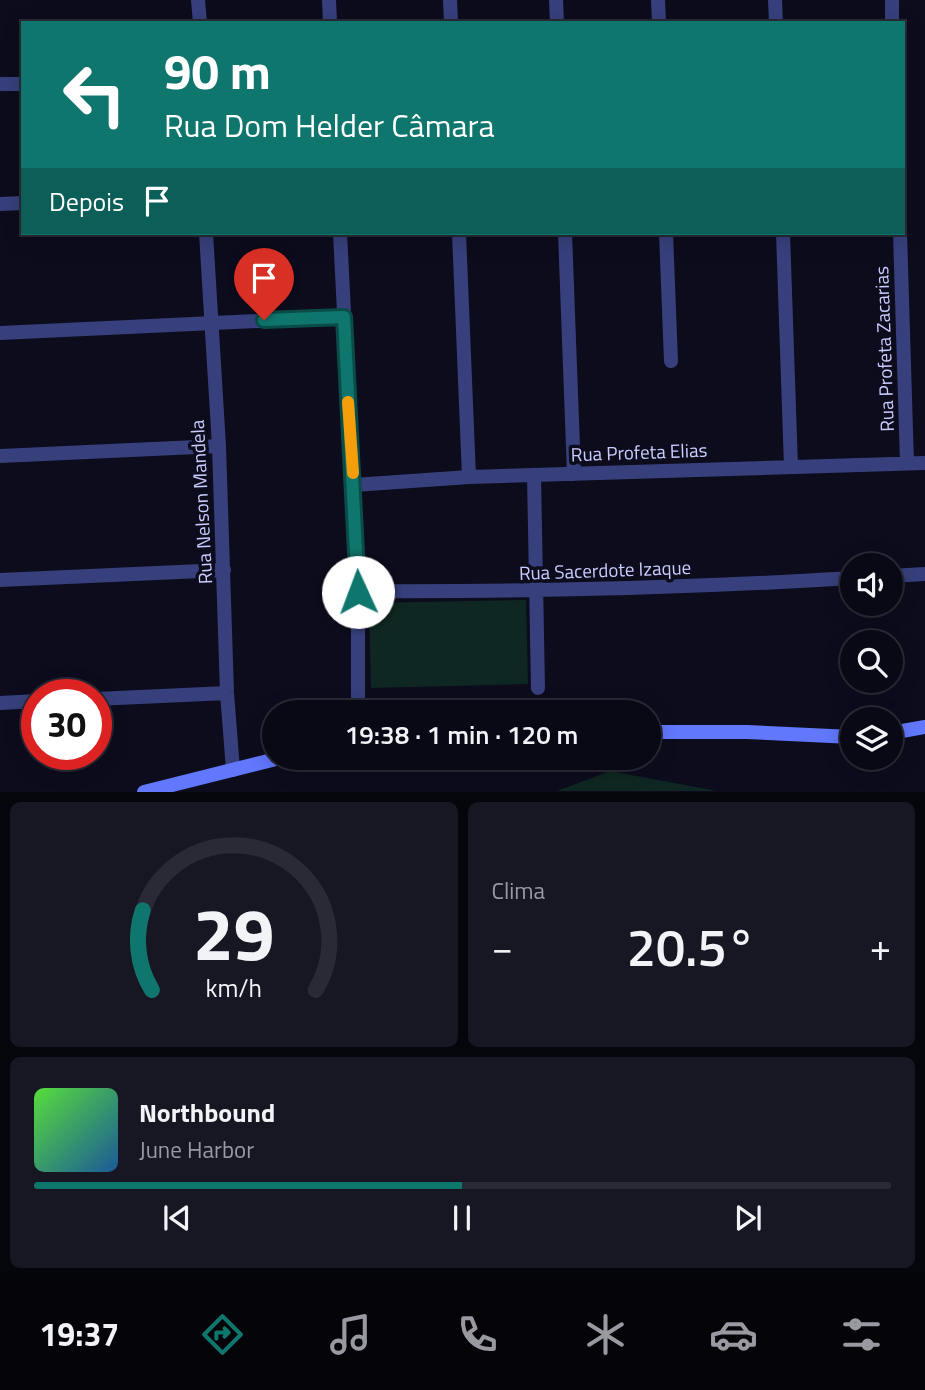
<!DOCTYPE html>
<html lang="pt">
<head>
<meta charset="utf-8">
<style>
	:root { --surface:#090916; --page:#171723; --text:#f1f3f6; --muted:#999aa1; --line:#292a35; --accent:#0f766e }
	body { margin:0; font-family:"Titillium Web",sans-serif; background:var(--page); color:var(--text); height:100vh; display:flex; flex-direction:column; font-size:26px; white-space:nowrap }
	* { box-sizing:border-box; margin:0 }
	p { font-size:23px; color:var(--muted) }
	.icon { flex:none; width:38px; height:38px; fill:none; stroke:currentColor; stroke-width:2; stroke-linecap:round; stroke-linejoin:round }
	.map { position:relative; height:792px; overflow:hidden }
	.panel { display:flex; flex-direction:column; gap:10px; padding:10px; background:#05050c; flex:1 }
	.panel>* { flex:none }
	.guide { position:absolute; left:21px; top:21px; width:884px; height:214px; border-radius:0px; box-shadow:0 4px 18px #0003,0 0 0 2px var(--line); background:#0f766e; color:#fff; overflow:hidden }
	.fabs { position:absolute; left:840px; top:553px; display:grid; gap:14px }
	.fabs a { display:grid; place-items:center; width:63px; height:63px; border-radius:50%; background:var(--surface); box-shadow:0 4px 18px #0003,0 0 0 2px var(--line); font-size:35px }
	.speed { position:absolute; left:21px; top:679px; display:flex; gap:14px; font-size:35px; font-weight:700; text-align:center }
	.speed>* { display:grid; place-content:center; width:91px; height:91px; border-radius:50%; background:var(--surface); box-shadow:0 4px 18px #0003,0 0 0 2px var(--line); line-height:1 }
	.speed .limit { border:10px solid #d22; background:#fff; color:#111 }
	.pin { position:absolute; display:grid; place-items:center; width:60px; height:60px; color:#fff; margin:-72px -30px; border-radius:50% 50% 50% 0; rotate:-45deg; box-shadow:0 0 7px #0007 }
	.pin .icon { rotate:45deg }
	.me { position:absolute; width:77px; margin:-38px; rotate:358deg; stroke-linejoin:round; filter:drop-shadow(0 0 5px #0008) }
	.turn { display:flex; align-items:center; gap:24px; height:147px; padding:0 28px; font-size:32px }
	.turn .icon { width:91px; height:91px; stroke-width:2.5 }
	.turn b { display:block; font-size:49px; line-height:60px }
	.then { display:flex; align-items:center; height:66px; padding:0 28px; background:#0003; gap:14px; font-size:26px }
	.big { font-size:52px; font-weight:600; line-height:1.1 }
	.panel .widget { flex:1; display:flex; flex-direction:column; justify-content:center; gap:10px; min-width:0; padding:0 24px; border-radius:10px; background:var(--page) }
	.panel .dial { align-items:center; gap:0 }
	.dial svg { height:182px; overflow:visible; fill:none; stroke:var(--line); stroke-width:7; stroke-linecap:round; text-anchor:middle }
	.dial text { fill:var(--text); stroke:none }
	.song { display:flex; align-items:center; gap:21px }
	.cover { width:84px; height:84px; border-radius:10px; background:linear-gradient(135deg,hsl(110 70% 55%),hsl(210 70% 35%)) }
	.played { height:7px; border-radius:4px; background:linear-gradient(90deg,var(--accent) 50%,var(--line) 50%) }
	.keys { display:flex; justify-content:space-around; direction:ltr }
	.heat { display:flex; justify-content:space-between; align-items:center; font-size:38px; direction:ltr }
	.panel .tiles { flex:1; display:grid; gap:10px; grid-template-columns:1fr 1fr }
	.widget:last-child { grid-column:span 2 }
	.trip { position:absolute; left:262px; top:700px; width:399px; height:70px; border-radius:35px; background:var(--surface); box-shadow:0 4px 18px #0003,0 0 0 2px var(--line); font-weight:600; line-height:70px; text-align:center }
	.dock { display:flex; height:112px; justify-content:space-around; align-items:center; background:#040409; color:var(--muted) }
	.dock .icon { width:49px; height:49px }
	.dock .current { color:var(--accent) }
	.dock b { font-size:32px; color:var(--text) }
	.map>svg:first-child { display:block }
</style>
</head>
<body>
<div class="map">
<svg width="925" height="792" viewBox="0 0 925 792">
	<rect width="100%" height="100%" fill="#0c0c1d"/>
	<path fill="#0f2722" d="M 526,600 L 528,684 L 371,688 L 369,603 Z
		M 610,771 L 717,791 L 557,791 Z"/>
	<g fill="none" stroke-linecap="round" stroke-linejoin="round">
		<path stroke="#37407c" stroke-width="14" d="M 198,0 L 200,23
			M 329,0 L 330,23
			M 450,0 L 451,23
			M 556,0 L 557,23
			M 658,0 L 659,23
			M 775,0 L 776,23
			M 892,0 L 892,23
			M 0,84 L 23,84
			M 0,204 L 23,203
			M 206,233 L 219,446 L 227,693 L 233,770
			M 340,233 L 358,591 L 358,712
			M 459,233 L 469,477
			M 565,233 L 574,474
			M 666,233 L 671,361
			M 783,233 L 791,467
			M 900,233 L 907,463
			M 0,333 L 344,317
			M 0,456 L 219,446
			M 534,475 L 538,688
			M 354,485 L 469,477 L 925,463
			M 891,576 L 925,574
			M 0,580 L 224,570
			M 358,591 C 523,592 688,588 852,578
			M 96,699 L 227,693
			M 0,703 L 37,701"/>
		<path stroke="#6178fd" stroke-width="14" d="M 649,732 L 747,732 L 852,737
			M 891,733 L 925,727
			M 144,792 L 280,758"/>
	</g>
	<g fill="none" stroke-linecap="round" stroke-linejoin="round">
		<g stroke="#0a4d48" stroke-width="18">
			<path id="route" d="M 264,320 L 344,317 L 358,592"/>
		</g>
		<use href="#route" stroke="#0f766e" stroke-width="12"/>
		<path stroke="#f59e0b" stroke-width="12" d="M 348,402 L 353,473"/>
	</g>
	<g text-anchor="middle" stroke-width="7" stroke-linejoin="round" paint-order="stroke">
		<g font-size="19" fill="#c9ccfe" stroke="#0c0c1d">
			<text transform="translate(884 349) rotate(-92)" y="7">Rua Profeta Zacarias</text>
			<text transform="translate(639 452) rotate(-2)" y="7">Rua Profeta Elias</text>
			<text transform="translate(201 502) rotate(-93)" y="7">Rua Nelson Mandela</text>
			<text transform="translate(605 570) rotate(-2)" y="7">Rua Sacerdote Izaque</text>
		</g>
	</g>
</svg>
<div class="fabs">
<a><svg class="icon" aria-label="sound" viewBox="0 0 24 24"><path d="M4 9h4l5-4v14l-5-4H4zM17 9q2 3 0 6"/></svg></a>
<a><svg class="icon" aria-label="search" viewBox="0 0 24 24"><circle cx="10" cy="10" r="6"/><path d="M15 15l6 6"/></svg></a>
<a><svg class="icon" aria-label="layers" viewBox="0 0 24 24"><path d="M12 4l9 5-9 5-9-5zM3 14l9 5 9-5"/></svg></a>
</div>
<div class="speed"><div class="limit">30</div></div>
<div class="pin" style="left:264px;top:320px;background:#d93025"><svg class="icon" aria-label="arrive" viewBox="0 0 24 24"><path d="M6 21V4h12l-3 4 3 4H6"/></svg></div>
<svg class="me" style="left:358px;top:592px" viewBox="-20 -20 40 40"><circle r="19" fill="#fff"/><path d="M0-13L10 11 0 6-10 11z" fill="#0f766e"/></svg>
<div class="trip">19:38 · 1 min · 120 m</div>
<div class="guide">
<div class="turn"><svg class="icon" aria-label="left" viewBox="0 0 24 24"><path d="M17 20v-9H6M10 6l-5 5 5 5"/></svg><div><b>90 m</b>Rua Dom Helder Câmara</div></div>
<div class="then">Depois<svg class="icon" aria-label="arrive" viewBox="0 0 24 24"><path d="M6 21V4h12l-3 4 3 4H6"/></svg></div>
</div>
</div>
<section class="panel">
<div class="tiles">
<div class="widget dial"><svg viewBox="0 0 100 80">
<path d="M14 69A42 42 0 1 1 86 69"/>
<path d="M14 69A42 42 0 0 1 10 34" stroke="#0f766e"/>
<text x="50" y="56" font-size="32" font-weight="700">29</text>
<text x="50" y="72" font-size="11">km/h</text>
</svg></div>
<div class="widget"><p>Clima</p>
<div class="heat"><a>−</a><b class="big">20.5°</b><a>+</a></div>
</div>
<div class="widget">
<div class="song"><i class="cover"></i><div><b>Northbound</b><p>June Harbor</p></div></div>
<div class="played"></div>
<div class="keys"><svg class="icon" aria-label="previous" viewBox="0 0 24 24"><path d="M18 5L8 12l10 7zM5 5v14"/></svg><svg class="icon" aria-label="pause" viewBox="0 0 24 24"><path d="M8 5v14M16 5v14"/></svg><svg class="icon" aria-label="next" viewBox="0 0 24 24"><path d="M6 5l10 7-10 7zM19 5v14"/></svg></div>
</div>
</div>
</section>
<nav class="dock">
<b>19:37</b>
<svg class="icon current" aria-label="directions" viewBox="0 0 24 24"><path d="M12 3l9 9-9 9-9-9zM9 14v-3h6M13 9l2 2-2 2"/></svg>
<svg class="icon" aria-label="music" viewBox="0 0 24 24"><path d="M9 18V5l10-2v13"/><circle cx="6" cy="18" r="3"/><circle cx="16" cy="16" r="3"/></svg>
<svg class="icon" aria-label="phone" viewBox="0 0 24 24"><path d="M5 4h4l2 5-3 2q2 4 5 5l2-3 5 2v4C11 20 4 13 5 4z"/></svg>
<svg class="icon" aria-label="climate" viewBox="0 0 24 24"><path d="M12 3v18M4 7l16 10M4 17L20 7"/></svg>
<svg class="icon" aria-label="car" viewBox="0 0 24 24"><path d="M5 17H2v-5l4-1 3-4h7l3 4 3 1v5h-3M9 17h6M6 11h13"/><circle cx="7" cy="17" r="2"/><circle cx="17" cy="17" r="2"/></svg>
<svg class="icon" aria-label="filters" viewBox="0 0 24 24"><path d="M4 7h16M4 17h16"/><circle cx="9" cy="7" r="2"/><circle cx="15" cy="17" r="2"/></svg>
</nav>
</body>
</html>
